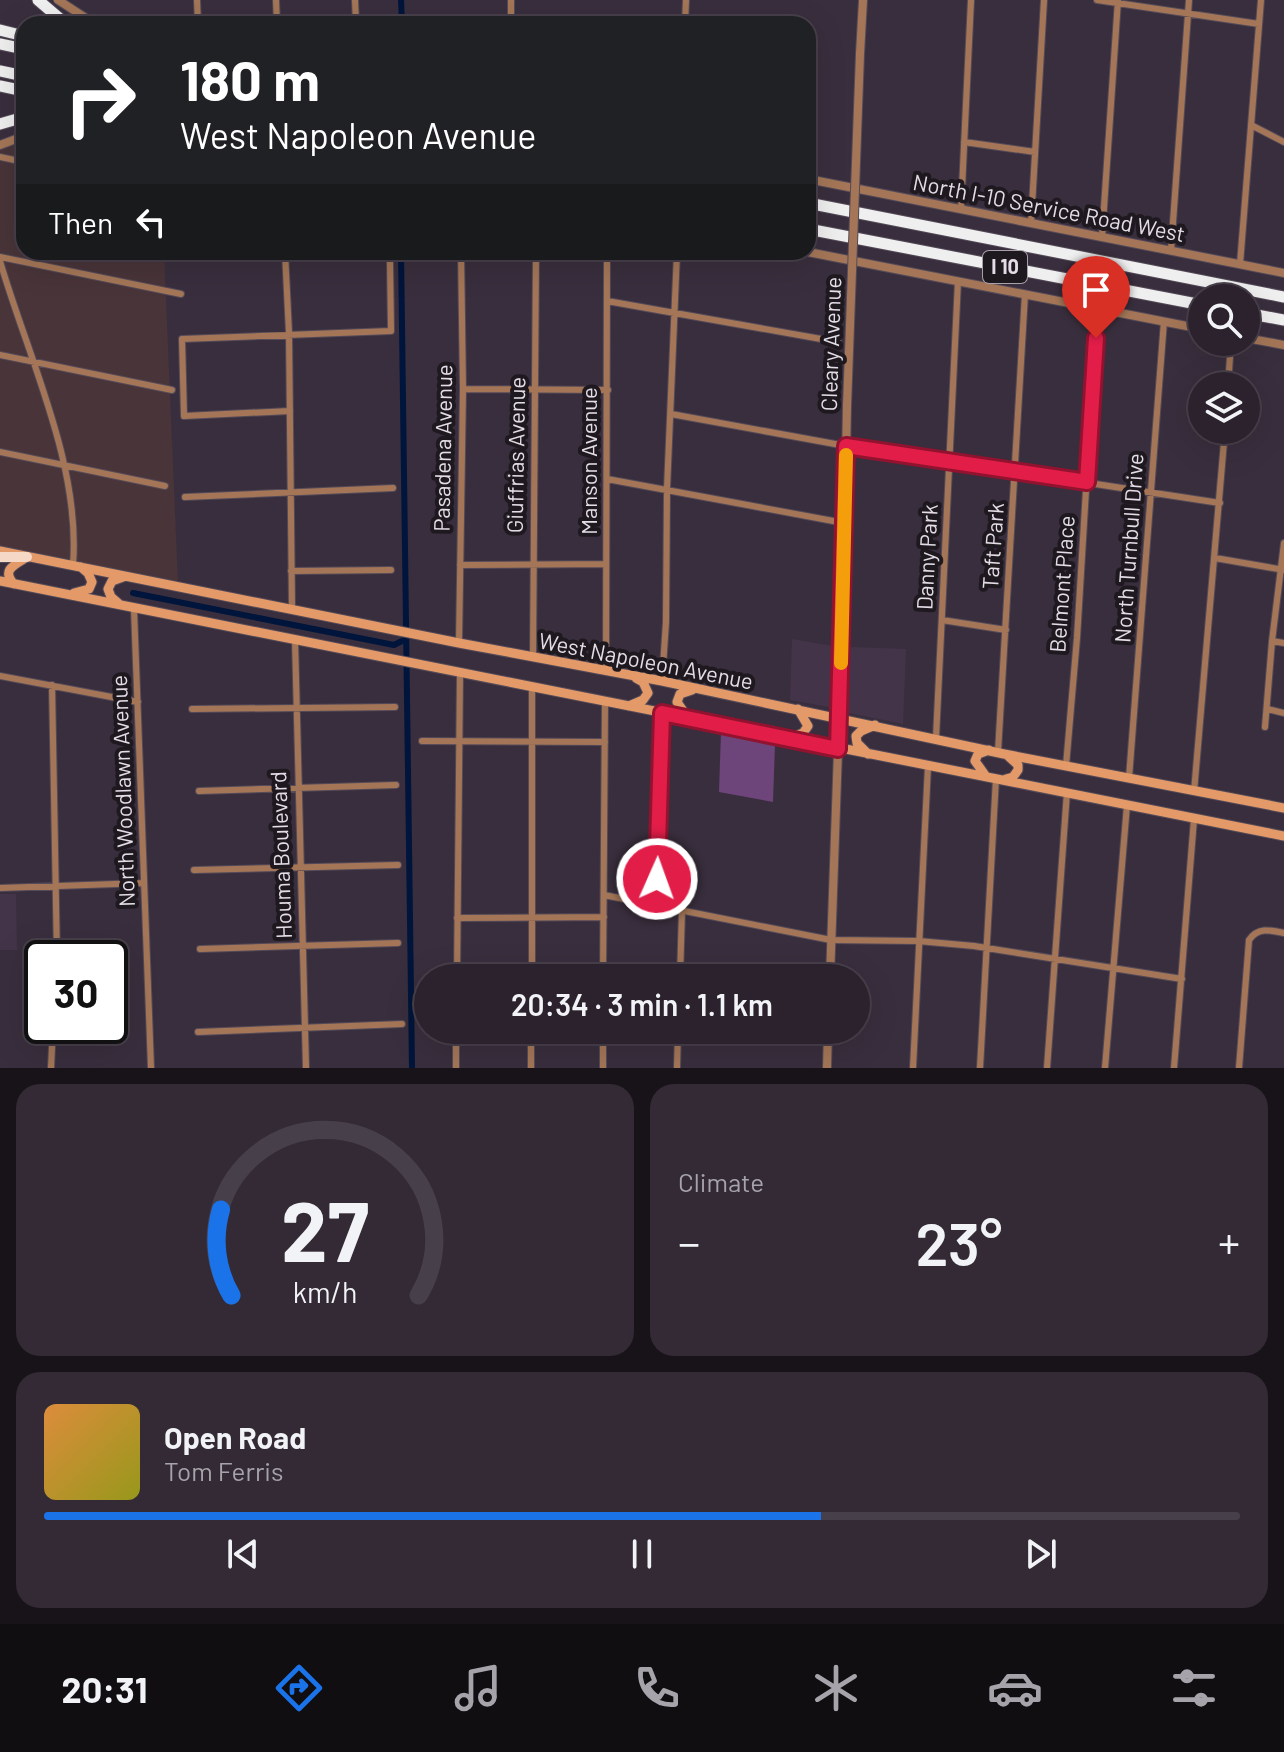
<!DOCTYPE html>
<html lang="en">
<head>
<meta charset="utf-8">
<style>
	:root { --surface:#2b222e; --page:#332a36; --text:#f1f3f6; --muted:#a6a4aa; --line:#473f4a; --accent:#1a73e8 }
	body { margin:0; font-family:Barlow,sans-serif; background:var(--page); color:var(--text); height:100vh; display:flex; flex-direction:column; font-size:30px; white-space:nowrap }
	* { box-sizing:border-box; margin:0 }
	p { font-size:26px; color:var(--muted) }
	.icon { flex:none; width:44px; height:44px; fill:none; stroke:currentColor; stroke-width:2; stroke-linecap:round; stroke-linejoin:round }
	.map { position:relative; height:1068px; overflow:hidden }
	.drawer { display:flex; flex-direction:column; gap:16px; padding:16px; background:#181319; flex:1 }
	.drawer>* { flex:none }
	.guide { position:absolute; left:16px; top:16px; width:800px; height:244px; border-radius:24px; box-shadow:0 8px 32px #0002,0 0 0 2px var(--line); background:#202124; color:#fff; overflow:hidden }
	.buttons { position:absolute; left:1188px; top:284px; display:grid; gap:16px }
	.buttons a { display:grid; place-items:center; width:72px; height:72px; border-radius:50%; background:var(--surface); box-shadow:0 8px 32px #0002,0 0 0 2px var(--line); font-size:40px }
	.speed { position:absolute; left:24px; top:940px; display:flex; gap:16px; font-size:40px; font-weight:700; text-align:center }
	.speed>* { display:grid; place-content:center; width:104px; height:104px; border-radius:50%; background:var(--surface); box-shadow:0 8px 32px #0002,0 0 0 2px var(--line); line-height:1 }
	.speed .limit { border:4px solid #111; border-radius:12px; background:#fff; color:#111 }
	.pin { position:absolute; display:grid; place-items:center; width:68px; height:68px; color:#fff; margin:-82px -34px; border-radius:50% 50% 50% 0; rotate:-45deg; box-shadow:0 0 8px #0007 }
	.pin .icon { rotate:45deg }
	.me { position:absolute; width:88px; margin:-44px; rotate:2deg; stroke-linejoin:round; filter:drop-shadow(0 0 6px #0008) }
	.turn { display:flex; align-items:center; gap:28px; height:168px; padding:0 32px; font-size:36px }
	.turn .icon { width:104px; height:104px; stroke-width:2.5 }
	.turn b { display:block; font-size:56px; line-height:68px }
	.then { display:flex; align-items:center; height:76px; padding:0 32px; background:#0003; gap:16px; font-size:30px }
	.big { font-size:60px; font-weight:600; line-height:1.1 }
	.drawer .card { flex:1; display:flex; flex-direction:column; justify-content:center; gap:12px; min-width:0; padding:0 28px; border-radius:24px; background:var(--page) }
	.drawer .dial { align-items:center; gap:0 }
	.dial svg { height:208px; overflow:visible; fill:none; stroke:var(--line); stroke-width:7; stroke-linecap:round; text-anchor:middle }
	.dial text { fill:var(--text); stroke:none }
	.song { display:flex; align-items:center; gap:24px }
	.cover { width:96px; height:96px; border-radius:12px; background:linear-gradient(135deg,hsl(30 70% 55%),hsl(60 70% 35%)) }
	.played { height:8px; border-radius:4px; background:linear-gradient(90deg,var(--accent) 65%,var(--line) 65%) }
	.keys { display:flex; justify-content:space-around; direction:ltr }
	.heat { display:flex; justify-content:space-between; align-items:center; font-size:44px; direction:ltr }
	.drawer .tiles { flex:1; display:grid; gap:16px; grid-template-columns:1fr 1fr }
	.card:last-child { grid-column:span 2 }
	.trip { position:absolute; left:414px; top:964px; width:456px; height:80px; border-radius:40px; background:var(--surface); box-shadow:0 8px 32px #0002,0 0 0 2px var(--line); font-weight:600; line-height:80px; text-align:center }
	.menu { display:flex; height:128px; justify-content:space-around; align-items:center; background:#110e12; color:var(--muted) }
	.menu .icon { width:56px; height:56px }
	.menu .selected { color:var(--accent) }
	.menu b { font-size:36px; color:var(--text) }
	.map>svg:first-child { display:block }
</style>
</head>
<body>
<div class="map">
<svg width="1284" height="1068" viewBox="0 0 1284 1068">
	<rect width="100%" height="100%" fill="#392e3d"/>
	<path fill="#443449" d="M 792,639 L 833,646 L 829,707 L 790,700 Z
		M 849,647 L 906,649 L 903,724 L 849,713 Z
		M 0,894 L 16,894 L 17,950 L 0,950 Z"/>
	<path fill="#483439" d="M 24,139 L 24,252 L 164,252 L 178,582 L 0,547 L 0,148 Z"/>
	<path fill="#6e457b" d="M 721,732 L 775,744 L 773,802 L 719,792 Z"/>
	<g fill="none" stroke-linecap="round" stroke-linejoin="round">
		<path stroke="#00153b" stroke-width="6" d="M 401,0 L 402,24
			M 401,252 L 412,1068
			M 133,593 L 394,645 L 406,639"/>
		<g stroke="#544a58" stroke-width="8">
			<path id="minor" d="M 197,0 L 198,24
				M 276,0 L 277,24
				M 355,0 L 356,24
				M 1097,0 L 1259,24
				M 511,24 L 511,0
				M 685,24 L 686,0
				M 1251,125 L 1284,142
				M 964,142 L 1035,152
				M 0,157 L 24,162
				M 961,209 L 971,0
				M 1031,223 L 1044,0
				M 1102,237 L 1118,0
				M 1171,250 L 1189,0
				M 285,252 L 289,333 L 292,608
				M 0,257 L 181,294
				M 168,257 L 369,252
				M 0,261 C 28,357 81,465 73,565
				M 1240,264 L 1261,0
				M 607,301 L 838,342
				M 0,355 L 172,390
				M 1228,386 L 1231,342
				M 463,389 L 608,390
				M 290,411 L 184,416 L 182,339 L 391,331 L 390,262 L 386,252
				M 671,414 L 846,446 L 1220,503
				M 0,452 L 165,486
				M 607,479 L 844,523
				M 185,497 L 393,488
				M 1215,558 L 1284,570
				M 460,565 L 606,564
				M 291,571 L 391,570
				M 134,609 L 151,1068
				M 942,620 L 1006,630
				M 295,640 L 306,1068
				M 1272,641 L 1284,643
				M 459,643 L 463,389 L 461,252
				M 533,658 L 536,252
				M 606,671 L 607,252
				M 0,676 L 138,702
				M 662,681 L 666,622 L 667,489 L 677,252
				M 52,685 L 57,958
				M 192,709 L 395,707
				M 1267,709 L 1284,713
				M 1265,727 L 1272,641 L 1284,543
				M 936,738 L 958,281
				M 422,741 L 605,742
				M 998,752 L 1025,294
				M 1066,766 L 1077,638 L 1097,309
				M 1129,778 L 1164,321
				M 199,791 L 396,785
				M 1194,792 L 1225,430
				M 194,870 L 398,865
				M 0,888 L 144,883
				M 604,895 L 831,940 L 918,941 L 974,946 L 1182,979
				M 656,905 L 662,713
				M 457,918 L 604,917
				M 200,949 L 398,943
				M 457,978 L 460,672
				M 532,978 L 532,687
				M 603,978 L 605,701
				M 680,978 L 682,910
				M 198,1032 L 402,1024
				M 51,1068 L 53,1026
				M 456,1068 L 456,1030
				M 531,1068 L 531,1030
				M 603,1068 L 603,1030
				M 677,1068 L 678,1030
				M 913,1068 L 928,766
				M 980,1068 L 996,778
				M 1047,1068 L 1067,792
				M 1105,1068 L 1127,805
				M 1174,1068 L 1194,819
				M 1239,1068 L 1249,940 C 1258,927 1270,930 1284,933"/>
		</g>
		<g stroke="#544a58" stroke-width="10">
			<path id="tertiary" d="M 58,0 L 95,24
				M 860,54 L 863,0
				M 0,145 L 24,136
				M 808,179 L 1284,273
				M 808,252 L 1202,329
				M 1246,338 L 1284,345
				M 830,978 L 843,608 L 847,406
				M 827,1068 L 828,1030"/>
		</g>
		<g stroke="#544a58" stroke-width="11">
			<path id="secondary" d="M 0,551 L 459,643 L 662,681 L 1004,754 L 1284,808
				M 0,581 L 1284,836
				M 14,584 C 1,570 14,565 27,557
				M 74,593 L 89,589 L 92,582 L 88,573 L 81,567
				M 119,604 L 111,597 L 108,589 L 112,581 L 123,577
				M 629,706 L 643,700 L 648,693 L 643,682 L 636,678
				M 688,718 L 677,702 L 680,694 L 692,690
				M 793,737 L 803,733 L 808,726 L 798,709
				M 868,754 L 857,743 L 856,736 L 861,731 L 875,725
				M 985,775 L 975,761 L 978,754 L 989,750
				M 1006,779 L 1013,777 L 1018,770 L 1018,765 L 1007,755"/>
		</g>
		<g stroke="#544a58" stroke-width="12">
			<path id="trunk" d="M 0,557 L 27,557"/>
		</g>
		<g stroke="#544a58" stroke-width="13">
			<path id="motorway" d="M 38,0 L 66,24
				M 0,30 L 24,36
				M 0,44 L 24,49
				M 0,71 L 24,76
				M 0,86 L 24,91
				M 0,124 L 24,117
				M 808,203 L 1284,297
				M 808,229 L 1202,305
				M 1246,313 L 1284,320"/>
		</g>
		<use href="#minor" stroke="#a47657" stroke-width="6"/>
		<use href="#tertiary" stroke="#a47657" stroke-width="8"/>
		<use href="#secondary" stroke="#e49a68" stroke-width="9"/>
		<use href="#trunk" stroke="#f5d8c6" stroke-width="10"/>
		<use href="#motorway" stroke="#efefef" stroke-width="11"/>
		<g stroke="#544a58" stroke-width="10" stroke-linecap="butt">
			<path id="tertiary-bridge" d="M 847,406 L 860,54"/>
		</g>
		<use href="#tertiary-bridge" stroke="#a47657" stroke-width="8"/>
	</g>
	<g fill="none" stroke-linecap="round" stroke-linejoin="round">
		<g stroke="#92132f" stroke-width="20">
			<path id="route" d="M 657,879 L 662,713 L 838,749 L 846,446 L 1087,482 L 1096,338"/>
		</g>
		<use href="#route" stroke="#e11d48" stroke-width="14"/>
		<path stroke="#f59e0b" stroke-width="14" d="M 841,663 L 846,455"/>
	</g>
	<g text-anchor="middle" stroke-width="8" stroke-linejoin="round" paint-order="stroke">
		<rect fill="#1e181f" stroke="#a9a1aa" stroke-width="2" x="983" y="251" width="44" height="32" rx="6"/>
		<g font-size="20" font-weight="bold" fill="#e4dce6">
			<text x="1005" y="274">I 10</text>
		</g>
		<g font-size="22" fill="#e4dce6" stroke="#1e181f">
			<text transform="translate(1049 208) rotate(11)" y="8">North I-10 Service Road West</text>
			<text transform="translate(831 344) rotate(-88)" y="8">Cleary Avenue</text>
			<text transform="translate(443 448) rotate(-89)" y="8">Pasadena Avenue</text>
			<text transform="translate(516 455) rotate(-89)" y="8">Giuffrias Avenue</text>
			<text transform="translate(589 461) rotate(-90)" y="8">Manson Avenue</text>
			<text transform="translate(993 546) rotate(-86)" y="8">Taft Park</text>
			<text transform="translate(1129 548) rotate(-86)" y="8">North Turnbull Drive</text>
			<text transform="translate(927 557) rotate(-87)" y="8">Danny Park</text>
			<text transform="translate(1062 584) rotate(-86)" y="8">Belmont Place</text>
			<text transform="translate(646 661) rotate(11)" y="8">West Napoleon Avenue</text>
			<text transform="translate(123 791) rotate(-92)" y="8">North Woodlawn Avenue</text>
			<text transform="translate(281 855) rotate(-92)" y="8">Houma Boulevard</text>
		</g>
	</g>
</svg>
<div class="buttons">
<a><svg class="icon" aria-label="search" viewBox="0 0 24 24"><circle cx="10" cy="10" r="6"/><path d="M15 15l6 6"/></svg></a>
<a><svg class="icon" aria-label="layers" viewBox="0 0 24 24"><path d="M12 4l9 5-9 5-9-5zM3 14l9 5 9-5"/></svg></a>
</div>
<div class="speed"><div class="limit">30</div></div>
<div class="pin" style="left:1096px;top:338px;background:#d93025"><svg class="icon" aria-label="arrive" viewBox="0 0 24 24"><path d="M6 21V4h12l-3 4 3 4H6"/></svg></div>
<svg class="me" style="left:657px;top:879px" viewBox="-20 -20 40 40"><circle r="17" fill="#e11d48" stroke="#fff" stroke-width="3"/><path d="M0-11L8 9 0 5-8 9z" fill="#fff"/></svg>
<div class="trip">20:34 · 3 min · 1.1 km</div>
<div class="guide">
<div class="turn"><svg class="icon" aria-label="right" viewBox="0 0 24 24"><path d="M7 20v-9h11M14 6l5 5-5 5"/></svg><div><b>180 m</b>West Napoleon Avenue</div></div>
<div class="then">Then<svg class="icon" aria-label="left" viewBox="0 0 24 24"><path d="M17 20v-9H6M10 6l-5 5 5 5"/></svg></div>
</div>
</div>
<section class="drawer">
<div class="tiles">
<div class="card dial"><svg viewBox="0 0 100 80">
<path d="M14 69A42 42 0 1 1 86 69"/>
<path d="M14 69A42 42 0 0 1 10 36" stroke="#1a73e8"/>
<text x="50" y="56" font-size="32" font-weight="700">27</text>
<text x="50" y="72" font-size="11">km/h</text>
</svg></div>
<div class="card"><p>Climate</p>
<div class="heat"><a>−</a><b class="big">23°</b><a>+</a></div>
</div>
<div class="card">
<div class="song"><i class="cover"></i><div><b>Open Road</b><p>Tom Ferris</p></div></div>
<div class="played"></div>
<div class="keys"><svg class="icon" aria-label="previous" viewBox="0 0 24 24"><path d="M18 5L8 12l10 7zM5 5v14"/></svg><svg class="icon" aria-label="pause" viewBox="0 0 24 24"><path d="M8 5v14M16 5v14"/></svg><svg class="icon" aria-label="next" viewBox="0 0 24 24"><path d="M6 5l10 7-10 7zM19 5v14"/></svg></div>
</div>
</div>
</section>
<nav class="menu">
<b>20:31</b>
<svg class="icon selected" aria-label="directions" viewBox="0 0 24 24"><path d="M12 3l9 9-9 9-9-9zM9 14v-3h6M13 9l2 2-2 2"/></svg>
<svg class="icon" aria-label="music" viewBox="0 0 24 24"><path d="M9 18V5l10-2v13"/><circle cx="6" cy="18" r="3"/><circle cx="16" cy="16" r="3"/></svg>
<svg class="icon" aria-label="phone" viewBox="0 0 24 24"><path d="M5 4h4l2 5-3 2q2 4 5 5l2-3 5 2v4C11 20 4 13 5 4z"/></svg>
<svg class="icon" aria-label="climate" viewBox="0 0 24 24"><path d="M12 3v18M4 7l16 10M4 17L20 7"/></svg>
<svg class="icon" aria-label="car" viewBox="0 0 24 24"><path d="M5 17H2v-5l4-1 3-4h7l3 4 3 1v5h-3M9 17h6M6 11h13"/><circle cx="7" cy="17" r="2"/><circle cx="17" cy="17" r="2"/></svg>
<svg class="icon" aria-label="filters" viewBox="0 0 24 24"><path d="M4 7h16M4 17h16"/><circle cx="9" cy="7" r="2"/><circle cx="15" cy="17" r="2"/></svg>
</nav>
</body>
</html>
